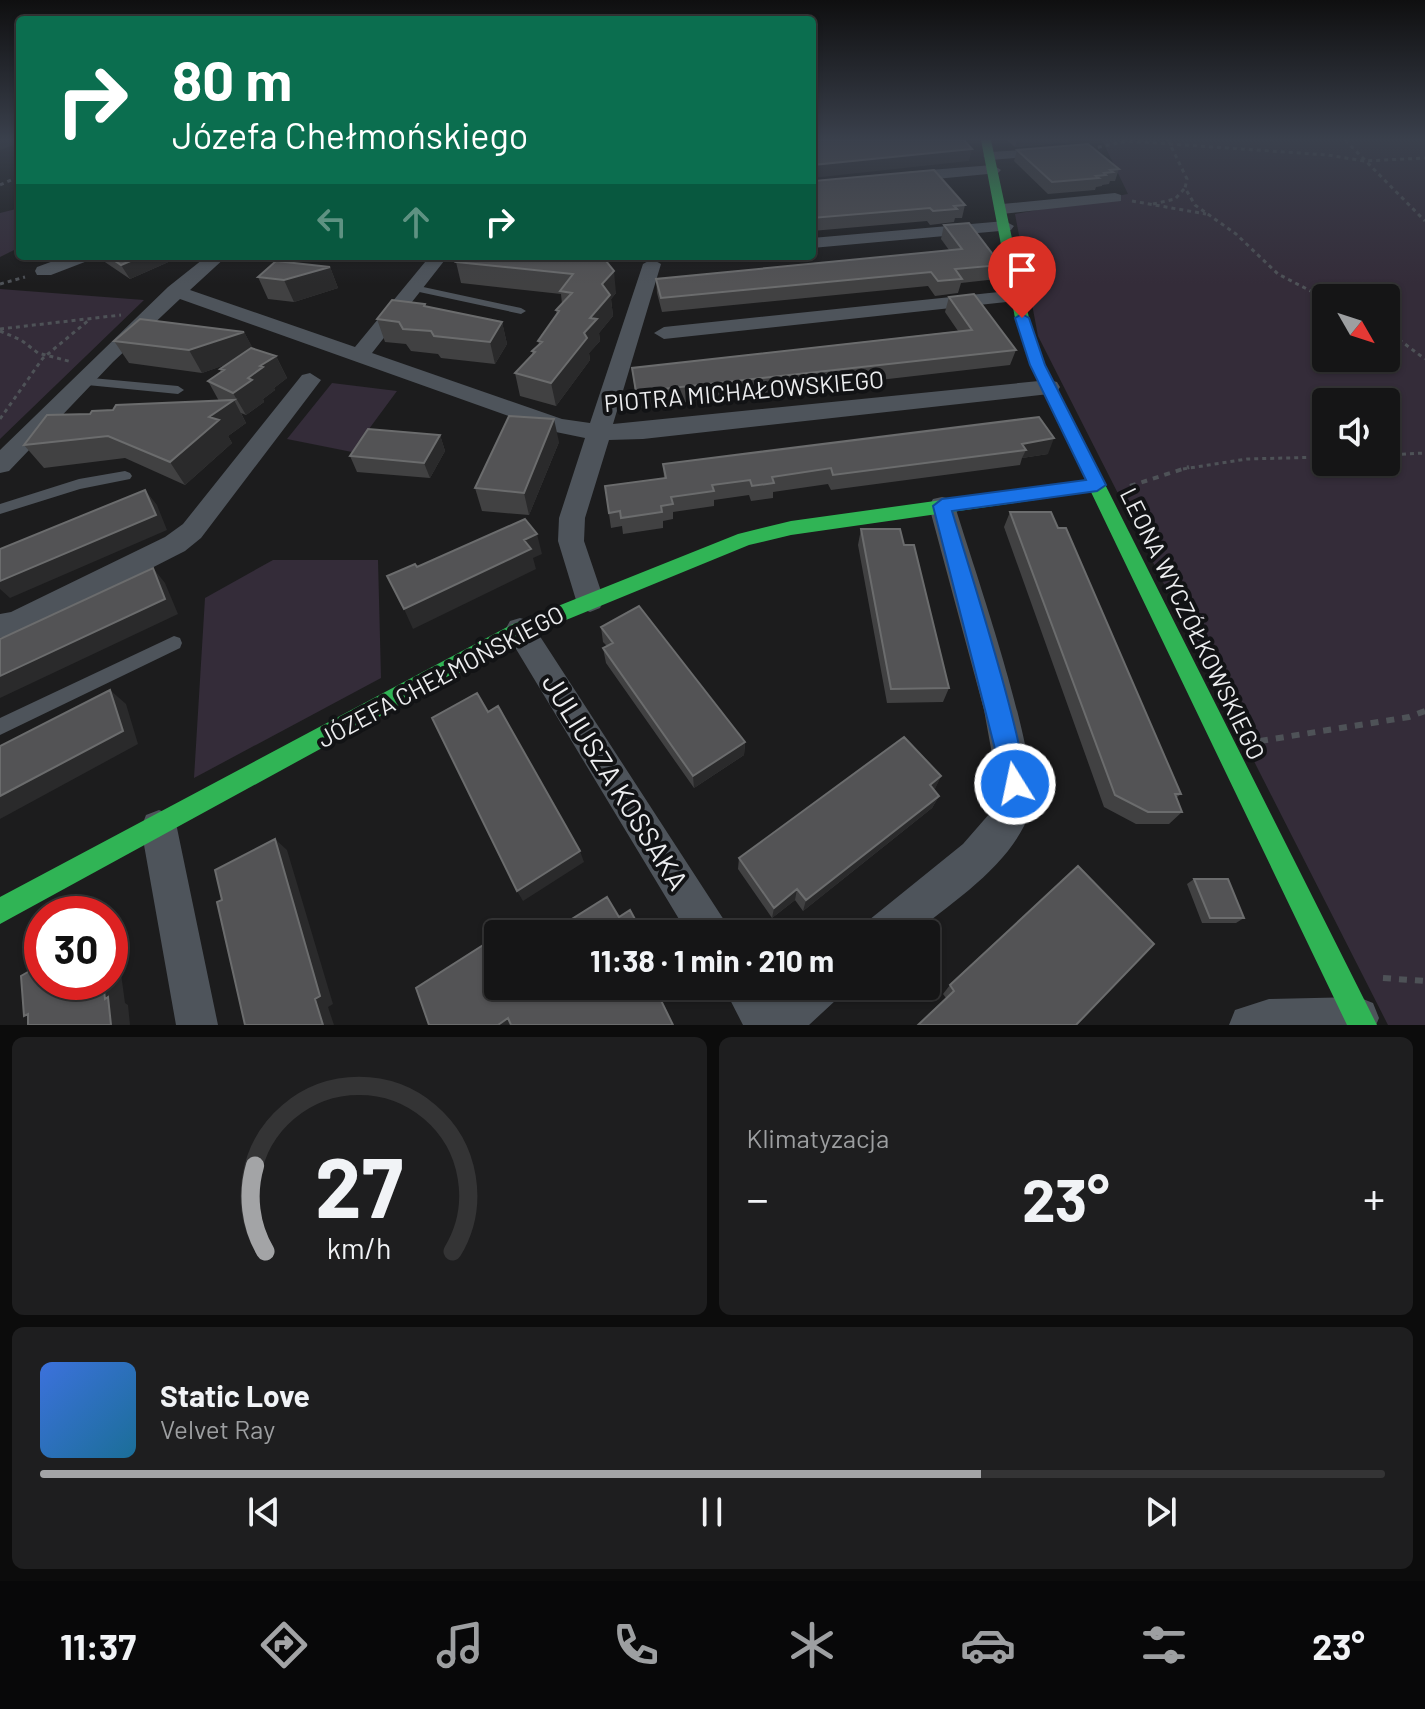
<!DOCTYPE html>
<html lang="pl">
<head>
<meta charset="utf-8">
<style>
	:root { --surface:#151516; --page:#1e1e1f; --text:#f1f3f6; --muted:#9d9fa1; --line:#343435; --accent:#a3a4a6 }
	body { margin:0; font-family:Barlow,sans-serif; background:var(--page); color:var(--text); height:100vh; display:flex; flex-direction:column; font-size:30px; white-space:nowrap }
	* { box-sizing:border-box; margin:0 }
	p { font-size:26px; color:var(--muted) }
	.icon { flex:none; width:44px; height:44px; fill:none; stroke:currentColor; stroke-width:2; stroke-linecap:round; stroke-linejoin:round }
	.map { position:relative; height:1025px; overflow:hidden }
	.details { display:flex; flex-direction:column; gap:12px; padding:12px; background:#0c0c0c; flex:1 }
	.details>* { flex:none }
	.hud { position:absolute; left:16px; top:16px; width:800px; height:244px; border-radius:8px; box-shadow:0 2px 6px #0004,0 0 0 2px var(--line); background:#0b6e4f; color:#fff; overflow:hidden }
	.needle { width:52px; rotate:129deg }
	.tools { position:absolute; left:1312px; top:284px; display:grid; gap:16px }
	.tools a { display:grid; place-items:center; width:88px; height:88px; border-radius:8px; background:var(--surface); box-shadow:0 2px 6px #0004,0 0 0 2px var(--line); font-size:40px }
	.speed { position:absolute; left:24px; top:896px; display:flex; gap:16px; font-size:40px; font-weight:700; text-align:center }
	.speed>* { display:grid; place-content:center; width:104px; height:104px; border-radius:50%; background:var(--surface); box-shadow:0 2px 6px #0004,0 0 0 2px var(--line); line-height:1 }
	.speed .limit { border:12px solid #d22; background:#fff; color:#111 }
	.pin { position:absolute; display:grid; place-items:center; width:68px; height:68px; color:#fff; margin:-82px -34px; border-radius:50% 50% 50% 0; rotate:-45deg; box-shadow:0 0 8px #0007 }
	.pin .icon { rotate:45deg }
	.me { position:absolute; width:88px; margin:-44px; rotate:350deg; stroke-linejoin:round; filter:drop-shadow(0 0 6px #0008) }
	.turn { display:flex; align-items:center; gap:28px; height:168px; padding:0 24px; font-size:36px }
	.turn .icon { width:104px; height:104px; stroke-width:2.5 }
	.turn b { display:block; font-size:56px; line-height:68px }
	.lanes { display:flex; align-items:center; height:76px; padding:0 24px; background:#0003; justify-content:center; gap:40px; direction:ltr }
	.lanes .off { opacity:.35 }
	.big { font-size:60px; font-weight:700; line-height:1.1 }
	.details .card { flex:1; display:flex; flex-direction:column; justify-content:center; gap:12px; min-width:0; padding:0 28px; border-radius:12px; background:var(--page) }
	.details .dial { align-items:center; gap:0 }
	.dial svg { height:208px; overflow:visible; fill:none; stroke:var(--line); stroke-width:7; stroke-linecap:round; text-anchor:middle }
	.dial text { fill:var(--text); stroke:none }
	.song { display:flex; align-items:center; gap:24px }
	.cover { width:96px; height:96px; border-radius:12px; background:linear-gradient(135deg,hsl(220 70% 55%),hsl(200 70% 35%)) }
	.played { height:8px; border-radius:4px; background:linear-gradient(90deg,var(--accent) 70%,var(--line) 70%) }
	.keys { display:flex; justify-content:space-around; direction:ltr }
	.heat { display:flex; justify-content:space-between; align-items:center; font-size:44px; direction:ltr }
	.details .tiles { flex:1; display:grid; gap:12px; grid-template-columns:1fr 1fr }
	.card:last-child { grid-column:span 2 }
	.trip { position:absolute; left:484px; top:920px; width:456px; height:80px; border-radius:8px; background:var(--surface); box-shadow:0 2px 6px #0004,0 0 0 2px var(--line); font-weight:700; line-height:80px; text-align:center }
	.menu { display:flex; height:128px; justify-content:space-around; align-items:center; background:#080809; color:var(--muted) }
	.menu .icon { width:56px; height:56px }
	.menu .on { color:var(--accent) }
	.menu b { font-size:36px; color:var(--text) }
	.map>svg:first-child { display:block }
</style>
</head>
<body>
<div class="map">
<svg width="1425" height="1025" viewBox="0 0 1425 1025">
	<rect width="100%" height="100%" fill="#1c1c1d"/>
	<path fill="#342c39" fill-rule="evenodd" d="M 1102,140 L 1425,140 L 1425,1025 L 1388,1025 L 1038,336 L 1015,214 L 1128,194 ZM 1326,298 L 1386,298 L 1386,358 L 1326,358 ZM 1326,402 L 1386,402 L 1386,462 L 1326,462 Z
		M 20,208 L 20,247 L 0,257 L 0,213 Z
		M 0,289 L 144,300 L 0,439 Z
		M 332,383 L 397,391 L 352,452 L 287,439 Z
		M 273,560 L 378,560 L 381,678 L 194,778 L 205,598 Z"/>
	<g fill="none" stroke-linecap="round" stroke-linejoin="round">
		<path stroke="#4e5257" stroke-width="3" stroke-dasharray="4 4" stroke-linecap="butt" d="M 1168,140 L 1187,179 L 1185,188 L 1195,205 L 1236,234 L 1278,274 L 1326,299
			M 1345,140 L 1425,221
			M 1090,149 L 1127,141 L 1328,155 L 1364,161 L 1425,158
			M 0,185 L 20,176
			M 1132,201 L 1206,214
			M 1153,204 L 1175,199 L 1185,188
			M 669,260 L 688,256
			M 0,284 L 25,277
			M 0,329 L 121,315
			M 1386,330 L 1425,359
			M 0,331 L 21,340 L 38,353 L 72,362
			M 0,419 L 43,358 L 89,320
			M 1386,455 L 1425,453
			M 1183,469 L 1247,459 L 1326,457"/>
		<path stroke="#4e5257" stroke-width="4" stroke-dasharray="6 6" stroke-linecap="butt" d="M 1130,486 L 1189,467"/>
		<path stroke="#4e5257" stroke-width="6" stroke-dasharray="8 8" stroke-linecap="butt" d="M 1260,741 L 1409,717 L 1425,711
			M 1383,978 L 1425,981"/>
		<path fill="#4e545b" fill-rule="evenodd" d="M 414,285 L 521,308 L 526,311 L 521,314 L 410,290 L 410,286 Z
			M 81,377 L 178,386 L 184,390 L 178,394 L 77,384 L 77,378 Z
			M 125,471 L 130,473 L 132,476 L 130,479 L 80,489 L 0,514 L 0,504 L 79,479 Z
			M 174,636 L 180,638 L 182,643 L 180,648 L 0,735 L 0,718 Z"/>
		<path fill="#4e545b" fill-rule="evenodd" d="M 1050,148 L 1057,152 L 1055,155 L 990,160 L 983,156 L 990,152 Z
			M 993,165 L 1001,170 L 998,173 L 905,182 L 897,177 L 905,172 Z
			M 1115,193 L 1121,195 L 1121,201 L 1002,214 L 994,209 L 1002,204 Z
			M 1005,221 L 1014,226 L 1011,230 L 812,248 L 812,238 Z
			M 67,256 L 93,256 L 90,260 L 51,275 L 37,275 L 35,271 L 37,267 Z
			M 207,256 L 227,256 L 190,290 L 355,347 L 430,256 L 448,256 L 372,353 L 562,419 L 590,423 L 643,264 L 652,259 L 661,264 L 613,424 L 1049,380 L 1057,382 L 1060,387 L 1057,392 L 1049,394 L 643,439 L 609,440 L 585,518 L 584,541 L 604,600 L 600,608 L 590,612 L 580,608 L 576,600 L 558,541 L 559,518 L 585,438 L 551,431 L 180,299 L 113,362 L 9,471 L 0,473 L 0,450 L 168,287 Z
			M 1018,290 L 1025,292 L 1028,296 L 1025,300 L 664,339 L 654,333 L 664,327 Z
			M 310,373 L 321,380 L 201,538 L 185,551 L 26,632 L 0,638 L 0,614 L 11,612 L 165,537 L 183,524 L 302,375 Z
			M 942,497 L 951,499 L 955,506 C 971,560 1045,769 1030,812 C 1012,864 954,901 913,934 L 863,934 L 869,920 L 963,844 L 997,805 L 998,787 L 984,710 L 929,506 L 933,499 Z
			M 520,618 L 530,621 L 724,920 L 730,934 L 688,934 L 510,639 L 505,630 L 510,621 Z
			M 159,810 L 172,815 L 177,828 L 218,1025 L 176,1025 L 141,828 L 146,815 Z
			M 723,986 L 766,986 L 775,999 L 791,986 L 842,986 L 836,1000 L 809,1025 L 743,1025 Z
			M 1358,997 L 1373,1003 L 1379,1018 L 1376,1025 L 1229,1025 L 1235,1010 L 1269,999 Z"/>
		<path fill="#30b455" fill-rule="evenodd" d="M 981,140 L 991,140 L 1029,318 L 1045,365 L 1377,1025 L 1347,1025 L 1091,492 L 791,535 L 749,545 L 527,636 L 0,924 L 0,897 L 513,624 L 738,534 L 791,521 L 1086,480 L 1031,365 L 1015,318 Z"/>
	</g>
	<path fill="#414142" d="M 1007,140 L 1069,140 L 1068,142 L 1015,147 Z
		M 1017,150 L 1119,169 L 1115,181 L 1110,181 L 1109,184 L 1102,185 L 1102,186 L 1096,187 L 1095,190 L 1048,194 L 1014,161 Z
		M 812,180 L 814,181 L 965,205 L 962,218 L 955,218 L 954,222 L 930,225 L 927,221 L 812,231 Z
		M 944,225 L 1001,265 L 997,279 L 961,283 L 958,293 L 935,296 L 928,286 L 662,312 L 657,293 L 656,279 L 949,250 L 941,239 Z
		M 96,256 L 182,256 L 130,279 Z
		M 602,256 L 616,293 L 611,299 L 613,316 L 599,333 L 600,341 L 589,353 L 590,360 L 556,406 L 520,396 L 515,373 L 533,355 L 532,351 L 539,344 L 538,341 L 557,314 L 556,310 L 562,304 L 561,294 L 461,283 L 456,262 Z
		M 330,267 L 338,288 L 294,302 L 268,299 L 258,277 Z
		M 949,297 L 1016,350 L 1010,365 L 637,408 L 632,368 L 958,331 L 945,312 Z
		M 425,304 L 426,306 L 502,322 L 507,344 L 495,364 L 441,358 L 438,354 L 411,351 L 406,344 L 385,342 L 377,319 Z
		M 244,332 L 253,349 L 276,356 L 287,378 L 274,388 L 275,390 L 263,399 L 264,402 L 246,415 L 241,413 L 246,423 L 228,436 L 232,443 L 185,485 L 125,458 L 44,468 L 24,445 L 90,414 L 113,410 L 219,401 L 208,381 L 221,372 L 220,369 L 227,364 L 202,373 L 129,363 L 114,341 Z
		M 1039,417 L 1048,454 L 1022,458 L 1020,465 L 831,490 L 828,484 L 773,492 L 773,498 L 751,501 L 749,495 L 714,500 L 714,506 L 673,512 L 673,519 L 663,521 L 663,528 L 623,534 L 622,526 L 611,528 L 605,486 L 664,478 L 663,464 Z
		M 440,435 L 445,451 L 430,478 L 357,472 L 350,456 Z
		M 559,442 L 529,515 L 482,511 L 475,488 Z
		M 1010,512 L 1181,794 L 1176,798 L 1182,812 L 1169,824 L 1136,824 L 1104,807 L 1004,527 Z
		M 861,529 L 949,688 L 943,702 L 887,703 L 858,545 Z
		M 601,627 L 745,742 L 744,755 L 694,788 L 606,663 L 603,648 L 607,646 L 603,642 Z
		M 941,776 L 934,790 L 939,796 L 932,808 L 803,911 L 795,900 L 772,918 L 738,869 L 739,858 Z
		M 1194,879 L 1244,918 L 1236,923 L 1202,923 L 1187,884 Z
		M 950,985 L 1076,1025 L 946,998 L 943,994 Z"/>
	<path fill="#2a2a2b" d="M 0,140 L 20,140 L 20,143 L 0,150 Z
		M 1017,140 L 1069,140 L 1068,142 L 1015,147 Z
		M 972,149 L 969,161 L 812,178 L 813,165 Z
		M 142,256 L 182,256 L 130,279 L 121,265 Z
		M 330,267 L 338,288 L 294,302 L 284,280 Z
		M 614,271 L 616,293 L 611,299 L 613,316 L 599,333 L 600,341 L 589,353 L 590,360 L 556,406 L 551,383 L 584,333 L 602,284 Z
		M 502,322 L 507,344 L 495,364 L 490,342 Z
		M 244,332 L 256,354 L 202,373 L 189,350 Z
		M 276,356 L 287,378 L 274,388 L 275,390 L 263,399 L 264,402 L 246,415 L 233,393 L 260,366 Z
		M 234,400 L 246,423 L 228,436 L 232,443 L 185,485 L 170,462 L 209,417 Z
		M 554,419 L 559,442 L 529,515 L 524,493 Z
		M 440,435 L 445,451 L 430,478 L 424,463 Z
		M 1054,438 L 1048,454 L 1022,458 L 1026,450 L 1022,444 Z
		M 145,490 L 157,505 L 167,530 L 10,598 L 0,589 L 0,581 Z
		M 537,534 L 542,554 L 533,558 L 536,569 L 413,629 L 404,609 Z
		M 153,568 L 165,583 L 178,614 L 0,698 L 0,676 Z
		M 110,690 L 126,704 L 138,744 L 0,819 L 0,796 Z
		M 745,742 L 744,755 L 694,788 L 693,776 Z
		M 941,776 L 935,789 L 924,798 L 930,785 Z
		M 939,796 L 932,808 L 803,911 L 806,900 Z
		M 275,839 L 287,850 L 333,1004 L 328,1007 L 334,1025 L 323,1025 Z
		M 580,851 L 584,862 L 523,901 L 517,891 Z
		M 797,889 L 795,900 L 772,918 L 774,908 Z
		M 110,940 L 117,944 L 125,1003 L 128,1005 L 130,1025 L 111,1025 L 105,999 L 103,982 L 110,982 Z
		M 488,942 L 498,956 L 498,967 Z
		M 653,986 L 666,986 L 666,987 L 655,995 Z
		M 508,1018 L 514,1025 L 498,1025 Z"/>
	<path fill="#535355" stroke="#6b6c6d" stroke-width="2" d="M 812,140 L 964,140 L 972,149 L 813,165 L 812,170 Z
		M 1088,144 L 1119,169 L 1110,170 L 1113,172 L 1104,173 L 1106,175 L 1096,176 L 1099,178 L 1052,182 L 1017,150 Z
		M 934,170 L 965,205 L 954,206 L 957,209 L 933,211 L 930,208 L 812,218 L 812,180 L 814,181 Z
		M 969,223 L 1001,265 L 955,269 L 962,279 L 938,281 L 931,272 L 661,298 L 656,279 L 962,249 L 944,225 Z
		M 108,256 L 142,256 L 121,265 Z
		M 461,256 L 602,256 L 614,271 L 602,284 L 610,295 L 590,318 L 597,319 L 584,333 L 587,338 L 551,383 L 515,373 L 535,352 L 532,351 L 542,342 L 538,341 L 559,311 L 556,310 L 572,293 L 560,291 L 573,274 L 456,262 Z
		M 276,261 L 330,267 L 284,280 L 258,277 Z
		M 974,294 L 1016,350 L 636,392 L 632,368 L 972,330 L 949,297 Z
		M 392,300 L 425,304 L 424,306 L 502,322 L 490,342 L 434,336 L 431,331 L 403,329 L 399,322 L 377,319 Z
		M 140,319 L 244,332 L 189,350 L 114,341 Z
		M 251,348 L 276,356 L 260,366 L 263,367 L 248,378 L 252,380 L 233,393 L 208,381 L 224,370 L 220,369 Z
		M 234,400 L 209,417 L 219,420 L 170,462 L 108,436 L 24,445 L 47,415 L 90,414 L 92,411 L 113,410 L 116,405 Z
		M 509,416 L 554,419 L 524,493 L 475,488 Z
		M 1039,417 L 1054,438 L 1022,444 L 1026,450 L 833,475 L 831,468 L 772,477 L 774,483 L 752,486 L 750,480 L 712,485 L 714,491 L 671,497 L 673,504 L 661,506 L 662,512 L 621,518 L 620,511 L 609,513 L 605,486 L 666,478 L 663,464 Z
		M 368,429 L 440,435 L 424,463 L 350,456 Z
		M 145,490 L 156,515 L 0,581 L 0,549 Z
		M 1010,512 L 1051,512 L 1058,528 L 1066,528 L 1181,794 L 1175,794 L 1182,812 L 1148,812 L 1115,795 Z
		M 525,519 L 537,534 L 524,540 L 531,549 L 404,609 L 387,576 L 415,564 L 417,567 Z
		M 861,529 L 900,529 L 904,545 L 914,545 L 949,688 L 891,689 Z
		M 153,568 L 165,599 L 0,676 L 0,639 Z
		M 639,606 L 745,742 L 693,776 L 603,648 L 613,643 L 601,627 Z
		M 110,690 L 123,731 L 0,796 L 0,746 Z
		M 477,693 L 488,712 L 498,706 L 580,851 L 517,891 L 432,718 Z
		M 904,737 L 941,776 L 930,785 L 939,796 L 806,900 L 797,889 L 774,908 L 739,858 Z
		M 275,839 L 320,996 L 315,999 L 323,1025 L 245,1025 L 217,902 L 222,900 L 215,870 Z
		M 1078,866 L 1154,944 L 1076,1025 L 918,1025 L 954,991 L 950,985 Z
		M 1194,879 L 1228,879 L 1244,918 L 1210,918 Z
		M 607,897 L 619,917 L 630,910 L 643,934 L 548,934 Z
		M 488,942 L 498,965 L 498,986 L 654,986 L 673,1025 L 511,1025 L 508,1018 L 498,1025 L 429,1025 L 416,988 Z
		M 42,964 L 42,982 L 103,982 L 105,999 L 108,997 L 111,1025 L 28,1025 L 28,1014 L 24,1016 L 21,976 Z"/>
	<linearGradient id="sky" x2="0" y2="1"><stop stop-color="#0f0f10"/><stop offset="0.49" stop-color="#3a404c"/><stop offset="1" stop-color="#3a404c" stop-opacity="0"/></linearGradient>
	<rect width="1425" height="284" fill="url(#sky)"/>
	<path fill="#1a73e8" stroke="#114b97" stroke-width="2" d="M 1022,314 L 1029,318 L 1045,365 L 1106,485 L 1097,491 L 952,511 C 964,552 1034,768 1024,792 L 1015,795 L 1006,792 L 933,506 L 942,499 L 1086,480 L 1030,365 L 1015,318 Z"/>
	<g text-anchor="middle" stroke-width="8" stroke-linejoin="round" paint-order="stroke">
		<g font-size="24" fill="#ecedef" stroke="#121315">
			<text transform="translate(744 392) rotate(-5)" y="8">PIOTRA MICHAŁOWSKIEGO</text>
			<text transform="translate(1192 624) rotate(64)" y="8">LEONA WYCZÓŁKOWSKIEGO</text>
			<text transform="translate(441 677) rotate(-28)" y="8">JÓZEFA CHEŁMOŃSKIEGO</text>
		</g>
		<g font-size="28" fill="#ecedef" stroke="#121315">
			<text transform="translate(615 782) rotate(58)" y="10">JULIUSZA KOSSAKA</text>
		</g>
	</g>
</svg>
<div class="tools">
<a><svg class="needle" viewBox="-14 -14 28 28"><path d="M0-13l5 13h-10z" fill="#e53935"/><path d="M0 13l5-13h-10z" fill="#9d9fa1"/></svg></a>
<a><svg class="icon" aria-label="sound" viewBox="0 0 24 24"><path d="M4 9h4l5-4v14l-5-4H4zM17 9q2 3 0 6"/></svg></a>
</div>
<div class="speed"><div class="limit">30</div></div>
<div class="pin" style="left:1022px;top:318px;background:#d93025"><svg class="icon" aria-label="arrive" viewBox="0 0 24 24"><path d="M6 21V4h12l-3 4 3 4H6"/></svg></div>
<svg class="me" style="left:1015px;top:784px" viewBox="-20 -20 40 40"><circle r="17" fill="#1a73e8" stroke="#fff" stroke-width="3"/><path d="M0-11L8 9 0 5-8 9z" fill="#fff"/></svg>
<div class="trip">11:38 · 1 min · 210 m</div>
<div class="hud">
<div class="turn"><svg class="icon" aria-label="right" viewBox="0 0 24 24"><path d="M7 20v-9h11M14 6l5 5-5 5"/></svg><div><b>80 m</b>Józefa Chełmońskiego</div></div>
<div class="lanes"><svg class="icon off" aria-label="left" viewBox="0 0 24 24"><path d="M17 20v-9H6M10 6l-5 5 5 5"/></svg><svg class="icon off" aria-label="ahead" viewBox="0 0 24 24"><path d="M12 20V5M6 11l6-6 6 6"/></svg><svg class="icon" aria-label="right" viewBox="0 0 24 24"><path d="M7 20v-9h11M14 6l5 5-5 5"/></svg></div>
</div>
</div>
<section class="details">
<div class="tiles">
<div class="card dial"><svg viewBox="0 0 100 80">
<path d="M14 69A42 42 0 1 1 86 69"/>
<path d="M14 69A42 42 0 0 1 10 36" stroke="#a3a4a6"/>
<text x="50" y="56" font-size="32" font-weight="700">27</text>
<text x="50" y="72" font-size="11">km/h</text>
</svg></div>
<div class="card"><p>Klimatyzacja</p>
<div class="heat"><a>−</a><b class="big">23°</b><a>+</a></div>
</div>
<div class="card">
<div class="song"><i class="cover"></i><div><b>Static Love</b><p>Velvet Ray</p></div></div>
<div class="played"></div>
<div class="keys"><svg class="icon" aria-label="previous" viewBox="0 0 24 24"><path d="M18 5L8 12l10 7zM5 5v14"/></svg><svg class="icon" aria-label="pause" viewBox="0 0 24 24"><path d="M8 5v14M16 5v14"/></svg><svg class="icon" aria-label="next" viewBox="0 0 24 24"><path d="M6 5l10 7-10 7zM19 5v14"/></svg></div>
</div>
</div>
</section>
<nav class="menu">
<b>11:37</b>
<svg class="icon on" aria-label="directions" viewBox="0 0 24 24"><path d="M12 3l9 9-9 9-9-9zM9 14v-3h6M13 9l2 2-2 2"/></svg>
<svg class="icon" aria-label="music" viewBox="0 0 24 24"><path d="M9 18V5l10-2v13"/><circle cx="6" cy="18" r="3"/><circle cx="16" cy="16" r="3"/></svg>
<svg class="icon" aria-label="phone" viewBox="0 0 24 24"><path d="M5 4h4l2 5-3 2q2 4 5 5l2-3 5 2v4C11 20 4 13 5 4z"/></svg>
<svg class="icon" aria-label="climate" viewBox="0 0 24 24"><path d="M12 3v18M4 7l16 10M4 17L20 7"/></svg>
<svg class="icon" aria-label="car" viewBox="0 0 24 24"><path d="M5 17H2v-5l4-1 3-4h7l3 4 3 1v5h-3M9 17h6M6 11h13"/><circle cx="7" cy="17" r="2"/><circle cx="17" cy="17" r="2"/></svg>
<svg class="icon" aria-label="filters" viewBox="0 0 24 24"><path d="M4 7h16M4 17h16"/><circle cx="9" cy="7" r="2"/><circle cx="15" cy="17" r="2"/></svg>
<b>23°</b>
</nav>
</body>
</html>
